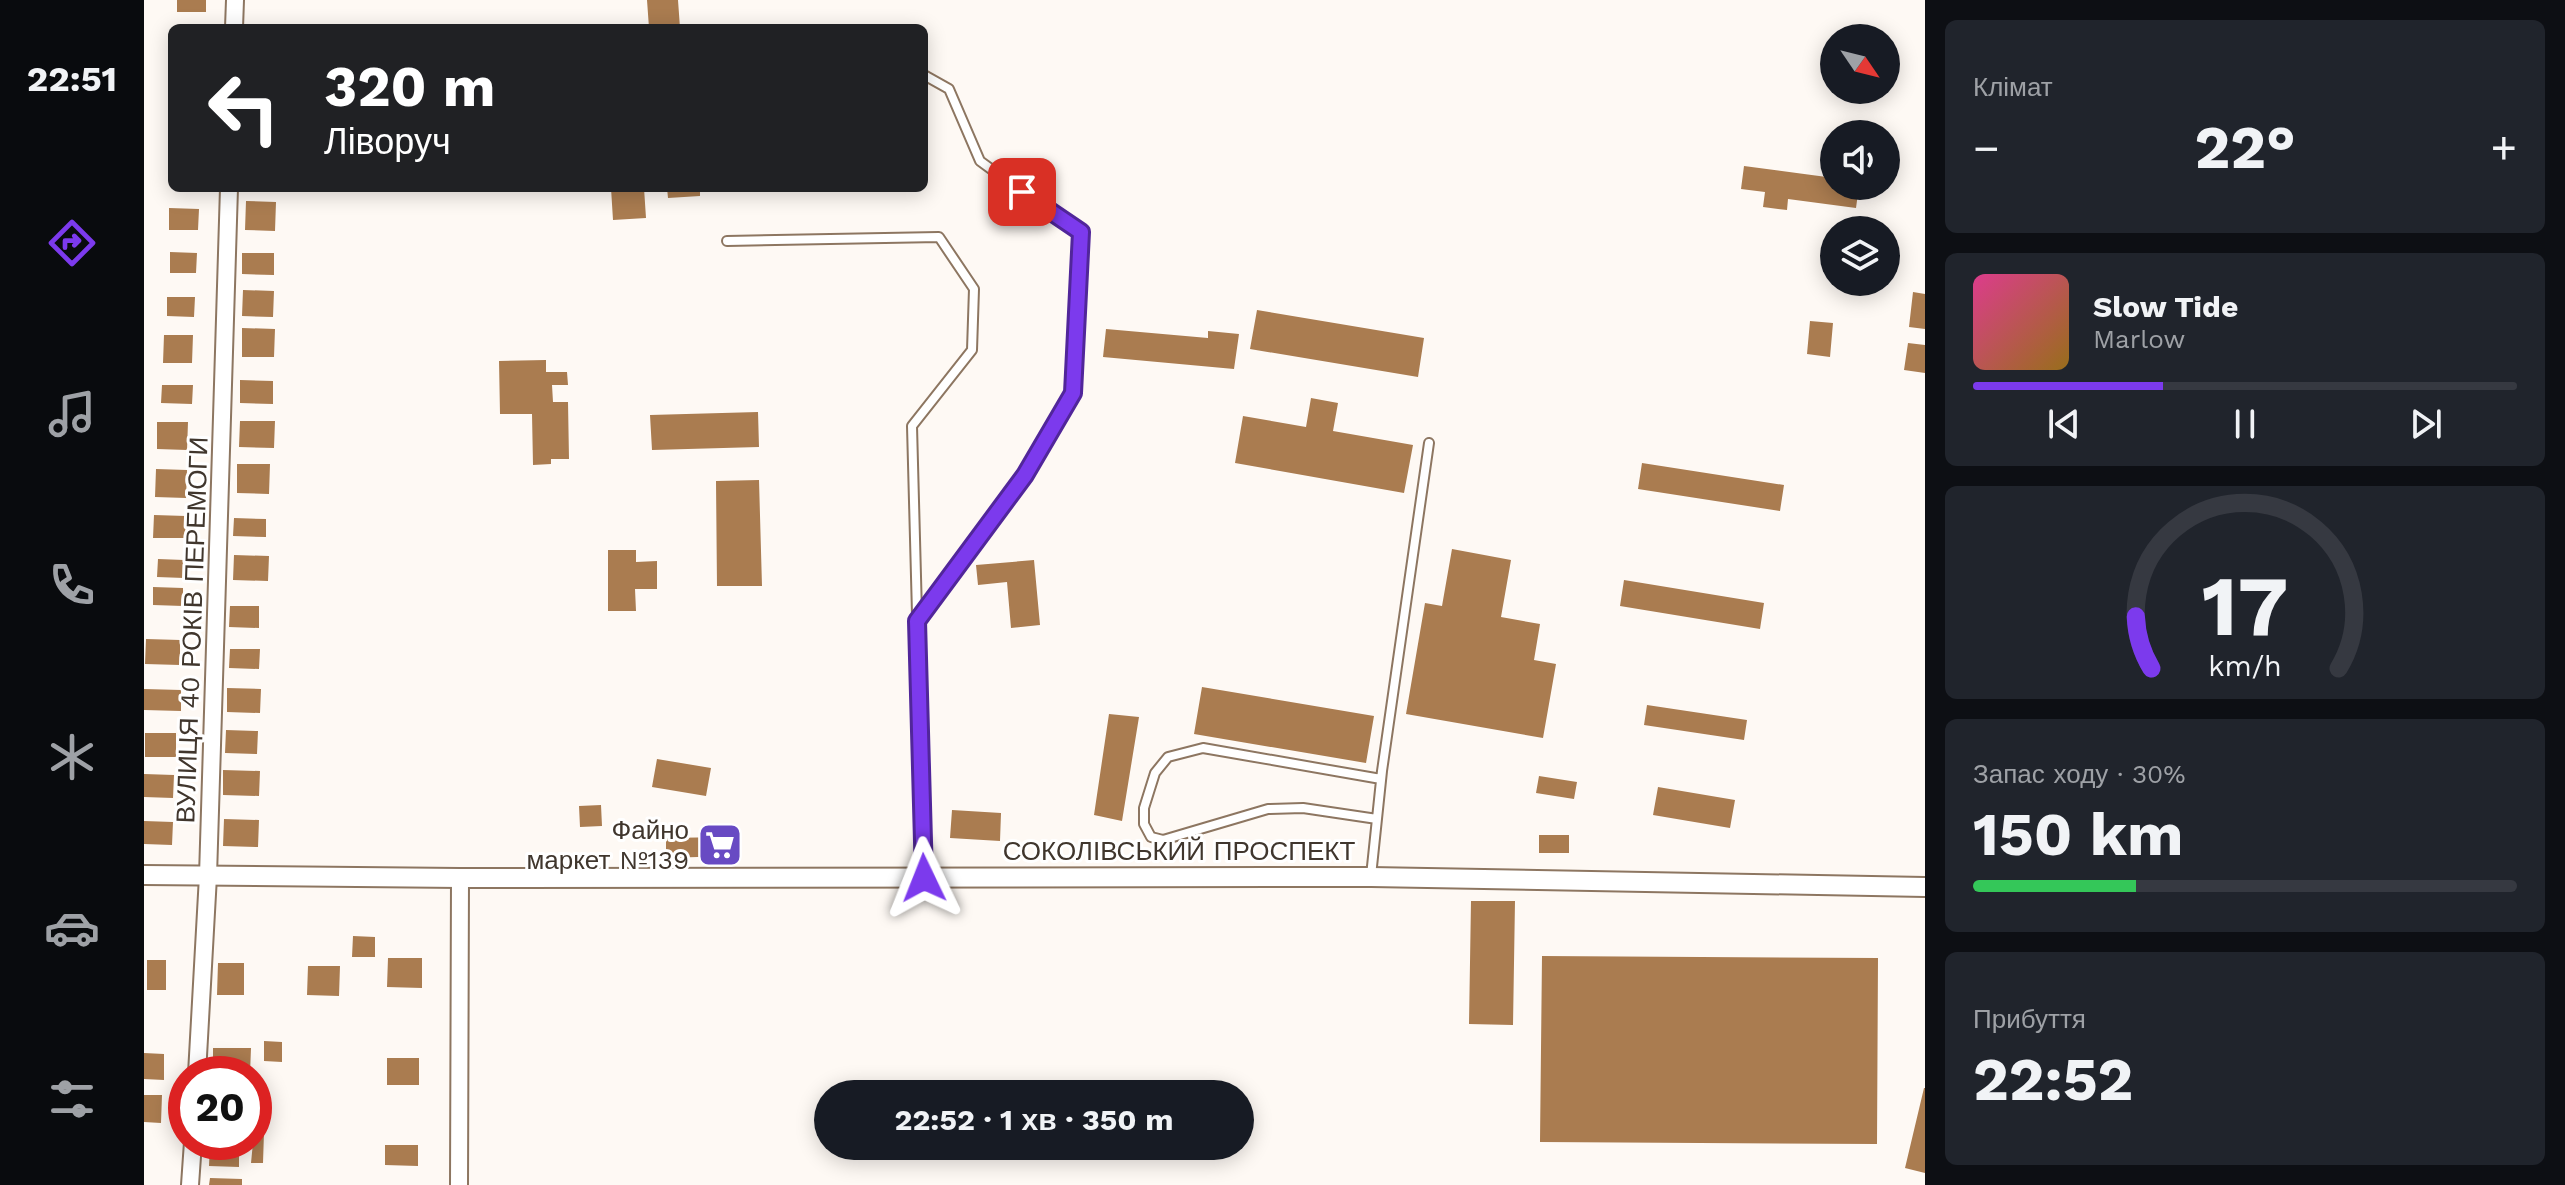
<!DOCTYPE html>
<html lang="uk">
<head>
<meta charset="utf-8">
<style>
	:root { --surface:#171b24; --page:#20242c; --text:#f1f3f6; --muted:#9ea1a6; --line:#363941; --accent:#7c3aed }
	body { margin:0; font-family:"Work Sans",sans-serif; background:var(--page); color:var(--text); height:100vh; display:flex; flex-direction:column; font-size:30px; white-space:nowrap }
	* { box-sizing:border-box; margin:0 }
	p { font-size:26px; color:var(--muted) }
	.icon { flex:none; width:44px; height:44px; fill:none; stroke:currentColor; stroke-width:2; stroke-linecap:round; stroke-linejoin:round }
	.map { position:relative; flex:1; overflow:hidden }
	.details { display:flex; flex-direction:column; gap:20px; padding:20px; background:#0d0f14; width:640px }
	.details>* { flex:none }
	.banner { position:absolute; left:24px; top:24px; width:760px; height:168px; border-radius:12px; box-shadow:0 4px 20px #0003; background:#202124; color:#fff; overflow:hidden }
	.needle { width:52px; rotate:125deg }
	.buttons { position:absolute; left:1676px; top:24px; display:grid; gap:16px }
	.buttons a { display:grid; place-items:center; width:80px; height:80px; border-radius:50%; background:var(--surface); box-shadow:0 4px 20px #0003; font-size:40px }
	.speed { position:absolute; left:24px; top:1056px; display:flex; gap:16px; font-size:40px; font-weight:700; text-align:center }
	.speed>* { display:grid; place-content:center; width:104px; height:104px; border-radius:50%; background:var(--surface); box-shadow:0 4px 20px #0003; line-height:1 }
	.speed .limit { border:12px solid #d22; background:#fff; color:#111 }
	.pin { position:absolute; display:grid; place-items:center; width:68px; height:68px; color:#fff; margin:-34px; border-radius:16px; box-shadow:0 4px 12px #0006 }
	.me { position:absolute; width:88px; margin:-44px; rotate:358deg; stroke-linejoin:round; filter:drop-shadow(0 0 6px #0008) }
	.turn { display:flex; align-items:center; gap:28px; height:168px; padding:0 24px; font-size:36px }
	.turn .icon { width:104px; height:104px; stroke-width:2.5 }
	.turn b { display:block; font-size:56px; line-height:68px }
	.big { font-size:60px; font-weight:700; line-height:1.1 }
	.details .widget { flex:1; display:flex; flex-direction:column; justify-content:center; gap:12px; min-width:0; padding:0 28px; border-radius:12px; background:var(--page) }
	.details .dial { align-items:center; gap:0 }
	.dial svg { height:208px; overflow:visible; fill:none; stroke:var(--line); stroke-width:7; stroke-linecap:round; text-anchor:middle }
	.dial text { fill:var(--text); stroke:none }
	.song { display:flex; align-items:center; gap:24px }
	.cover { width:96px; height:96px; border-radius:12px; background:linear-gradient(135deg,hsl(330 70% 55%),hsl(40 70% 35%)) }
	.played { height:8px; border-radius:4px; background:linear-gradient(90deg,var(--accent) 35%,var(--line) 35%) }
	.keys { display:flex; justify-content:space-around; direction:ltr }
	.heat { display:flex; justify-content:space-between; align-items:center; font-size:44px; direction:ltr }
	.charge { height:12px; border-radius:6px; background:linear-gradient(90deg,#34c759 30%,var(--line) 0) }
	.trip { position:absolute; left:670px; top:1080px; width:440px; height:80px; border-radius:40px; background:var(--surface); box-shadow:0 4px 20px #0003; font-weight:700; line-height:80px; text-align:center }
	main { display:flex; flex:1; min-height:0 }
	.menu { display:flex; flex-direction:column; width:144px; justify-content:space-around; align-items:center; background:#090b0e; color:var(--muted) }
	.menu .icon { width:56px; height:56px }
	.menu .selected { color:var(--accent) }
	.menu b { font-size:36px; color:var(--text) }
	.map>svg:first-child { display:block }
</style>
</head>
<body>
<main>
<nav class="menu">
<b>22:51</b>
<svg class="icon selected" aria-label="directions" viewBox="0 0 24 24"><path d="M12 3l9 9-9 9-9-9zM9 14v-3h6M13 9l2 2-2 2"/></svg>
<svg class="icon" aria-label="music" viewBox="0 0 24 24"><path d="M9 18V5l10-2v13"/><circle cx="6" cy="18" r="3"/><circle cx="16" cy="16" r="3"/></svg>
<svg class="icon" aria-label="phone" viewBox="0 0 24 24"><path d="M5 4h4l2 5-3 2q2 4 5 5l2-3 5 2v4C11 20 4 13 5 4z"/></svg>
<svg class="icon" aria-label="climate" viewBox="0 0 24 24"><path d="M12 3v18M4 7l16 10M4 17L20 7"/></svg>
<svg class="icon" aria-label="car" viewBox="0 0 24 24"><path d="M5 17H2v-5l4-1 3-4h7l3 4 3 1v5h-3M9 17h6M6 11h13"/><circle cx="7" cy="17" r="2"/><circle cx="17" cy="17" r="2"/></svg>
<svg class="icon" aria-label="filters" viewBox="0 0 24 24"><path d="M4 7h16M4 17h16"/><circle cx="9" cy="7" r="2"/><circle cx="15" cy="17" r="2"/></svg>
</nav>
<div class="map">
<svg width="1781" height="1185" viewBox="0 0 1781 1185">
	<rect width="100%" height="100%" fill="#fef9f4"/>
	<path fill="#aa7c50" d="M 33,0 L 62,0 L 62,12 L 33,12 Z
		M 503,0 L 534,0 L 536,28 L 505,28 Z
		M 24,123 L 28,123 L 28,144 L 24,143 Z
		M 1600,166 L 1690,178 L 1690,186 L 1715,186 L 1712,208 L 1644,199 L 1643,210 L 1619,207 L 1621,192 L 1597,189 Z
		M 467,188 L 500,188 L 502,218 L 469,220 Z
		M 523,188 L 556,188 L 556,196 L 524,198 Z
		M 102,201 L 132,202 L 131,231 L 101,230 Z
		M 25,208 L 55,209 L 54,230 L 25,230 Z
		M 26,252 L 53,253 L 52,273 L 26,273 Z
		M 98,253 L 130,253 L 130,275 L 98,274 Z
		M 99,290 L 130,291 L 129,317 L 98,316 Z
		M 1769,292 L 1781,294 L 1781,329 L 1765,327 Z
		M 23,297 L 51,297 L 50,317 L 23,316 Z
		M 1113,310 L 1280,338 L 1274,377 L 1106,349 Z
		M 1666,321 L 1689,323 L 1686,357 L 1663,354 Z
		M 98,328 L 131,329 L 130,357 L 98,357 Z
		M 962,329 L 1064,338 L 1064,331 L 1095,334 L 1090,369 L 959,357 Z
		M 20,335 L 49,335 L 48,363 L 19,363 Z
		M 1764,343 L 1781,345 L 1781,373 L 1760,370 Z
		M 402,360 L 402,372 L 423,372 L 424,385 L 408,385 L 409,402 L 424,402 L 425,459 L 407,459 L 407,464 L 389,465 L 388,414 L 356,414 L 355,361 Z
		M 96,380 L 129,381 L 129,404 L 96,403 Z
		M 18,385 L 49,385 L 48,404 L 17,403 Z
		M 1167,398 L 1194,403 L 1189,431 L 1269,445 L 1260,493 L 1091,463 L 1099,416 L 1162,427 Z
		M 614,412 L 615,447 L 508,450 L 506,415 Z
		M 96,421 L 131,421 L 130,448 L 95,447 Z
		M 13,422 L 44,422 L 43,450 L 13,449 Z
		M 1498,463 L 1640,485 L 1636,511 L 1494,489 Z
		M 93,464 L 126,464 L 125,494 L 93,493 Z
		M 12,469 L 43,470 L 42,498 L 11,497 Z
		M 615,480 L 618,586 L 573,586 L 572,481 Z
		M 10,515 L 42,516 L 41,538 L 9,538 Z
		M 90,518 L 122,519 L 122,537 L 89,536 Z
		M 1308,549 L 1367,560 L 1357,617 L 1396,624 L 1390,660 L 1412,664 L 1399,738 L 1262,714 L 1281,603 L 1298,606 Z
		M 464,550 L 492,550 L 492,562 L 513,561 L 513,589 L 491,589 L 492,611 L 464,611 Z
		M 90,555 L 125,556 L 124,581 L 89,580 Z
		M 14,559 L 40,560 L 40,578 L 13,577 Z
		M 890,560 L 896,625 L 867,628 L 863,582 L 834,585 L 832,565 Z
		M 1480,580 L 1620,603 L 1616,629 L 1476,606 Z
		M 9,587 L 39,588 L 39,606 L 9,605 Z
		M 86,606 L 115,606 L 115,628 L 85,627 Z
		M 2,639 L 36,640 L 36,665 L 1,664 Z
		M 86,649 L 116,649 L 115,669 L 85,668 Z
		M 1058,687 L 1230,716 L 1222,763 L 1050,734 Z
		M 83,688 L 117,689 L 116,713 L 83,712 Z
		M 0,689 L 37,690 L 37,711 L 0,710 Z
		M 1503,705 L 1603,720 L 1600,740 L 1500,725 Z
		M 965,714 L 995,717 L 978,821 L 950,815 Z
		M 82,730 L 114,731 L 113,754 L 81,753 Z
		M 1,733 L 32,733 L 32,757 L 1,757 Z
		M 513,759 L 567,768 L 562,796 L 508,787 Z
		M 79,770 L 116,771 L 115,796 L 79,795 Z
		M 0,774 L 30,775 L 29,798 L 0,797 Z
		M 1395,776 L 1433,782 L 1430,799 L 1392,793 Z
		M 1514,787 L 1591,800 L 1586,828 L 1509,815 Z
		M 457,805 L 458,826 L 436,827 L 435,806 Z
		M 808,810 L 857,813 L 856,841 L 806,838 Z
		M 80,819 L 115,820 L 114,847 L 79,846 Z
		M 0,821 L 29,822 L 28,845 L 0,844 Z
		M 1395,835 L 1425,835 L 1425,853 L 1395,853 Z
		M 584,837 L 585,856 L 522,858 L 522,838 Z
		M 1327,901 L 1371,901 L 1369,1025 L 1325,1024 Z
		M 209,936 L 231,937 L 231,957 L 208,957 Z
		M 1398,956 L 1734,958 L 1733,1144 L 1396,1142 Z
		M 244,958 L 278,958 L 278,988 L 243,987 Z
		M 3,960 L 22,960 L 22,990 L 3,990 Z
		M 74,963 L 100,963 L 100,995 L 73,995 Z
		M 164,966 L 196,966 L 195,996 L 163,995 Z
		M 120,1041 L 138,1042 L 138,1062 L 120,1061 Z
		M 69,1048 L 107,1048 L 106,1074 L 69,1074 Z
		M 0,1053 L 20,1054 L 20,1080 L 0,1079 Z
		M 243,1058 L 275,1058 L 275,1085 L 243,1085 Z
		M 1780,1088 L 1781,1088 L 1781,1173 L 1761,1168 Z
		M 0,1095 L 18,1095 L 17,1123 L 0,1122 Z
		M 110,1132 L 120,1132 L 119,1163 L 107,1163 Z
		M 66,1142 L 95,1143 L 95,1167 L 65,1166 Z
		M 241,1145 L 274,1145 L 274,1166 L 241,1165 Z
		M 66,1178 L 98,1179 L 98,1185 L 65,1185 Z"/>
	<g fill="none" stroke-linecap="round" stroke-linejoin="round">
		<g stroke="#8d7661" stroke-width="12">
			<path id="service" d="M 583,241 L 795,237 L 830,289 L 828,350 L 768,426 L 780,877
				M 773,621 L 881,475 L 929,393 L 937,232 L 899,207 L 836,161 L 805,89 L 780,75
				M 1233,819 L 1159,808 L 1124,809 L 1019,840 L 1007,837 L 1000,824 L 1000,808 L 1011,773 L 1024,757 L 1059,748 L 1237,779
				M 1227,876 L 1238,771 L 1285,443"/>
		</g>
		<g stroke="#8d7661" stroke-width="20">
			<path id="minor" d="M 90,28 L 91,0
				M 53,1074 L 64,876 L 85,188
				M 46,1185 L 49,1142
				M 315,1185 L 316,878"/>
		</g>
		<g stroke="#8d7661" stroke-width="22">
			<path id="tertiary" d="M 0,875 L 316,878 L 1227,877 L 1781,887"/>
		</g>
		<use href="#service" stroke="#fff" stroke-width="8"/>
		<use href="#minor" stroke="#fff" stroke-width="16"/>
		<use href="#tertiary" stroke="#fff" stroke-width="18"/>
	</g>
	<g fill="none" stroke-linecap="round" stroke-linejoin="round">
		<g stroke="#51269a" stroke-width="20">
			<path id="route" d="M 780,878 L 773,621 L 881,475 L 929,393 L 937,232 L 878,192"/>
		</g>
		<use href="#route" stroke="#7c3aed" stroke-width="14"/>
	</g>
	<defs>
		<g id="supermarket-square" transform="scale(2.3)"><rect x="-9" y="-9" width="18" height="18" rx="4" fill="#684ac3" stroke="#fff"/><path d="M-6-5.5h2.5l.6 2H6L4.5 2H-2.5L-4.4-4H-6ZM-1.5 3.2a1.3 1.3 0 1 0 .1 0ZM3 3.2a1.3 1.3 0 1 0 .1 0Z" fill="#fff"/></g>
	</defs>
	<g fill-rule="evenodd">
		<use href="#supermarket-square" x="576" y="845"/>
	</g>
	<g text-anchor="middle" stroke-width="6" stroke-linejoin="round" paint-order="stroke">
		<g font-size="26" fill="#40362d" stroke="#fff">
			<text transform="translate(48 630) rotate(-88)" y="9">ВУЛИЦЯ 40 РОКІВ ПЕРЕМОГИ</text>
			<text x="1035" y="860">СОКОЛІВСЬКИЙ ПРОСПЕКТ</text>
		</g>
		<g font-size="26" fill="#40362d" stroke="#fff" text-anchor="end">
			<text x="545" y="839">Файно<tspan x="545" dy="30">маркет №139</tspan></text>
		</g>
	</g>
</svg>
<div class="buttons">
<a><svg class="needle" viewBox="-14 -14 28 28"><path d="M0-13l5 13h-10z" fill="#e53935"/><path d="M0 13l5-13h-10z" fill="#9ea1a6"/></svg></a>
<a><svg class="icon" aria-label="sound" viewBox="0 0 24 24"><path d="M4 9h4l5-4v14l-5-4H4zM17 9q2 3 0 6"/></svg></a>
<a><svg class="icon" aria-label="layers" viewBox="0 0 24 24"><path d="M12 4l9 5-9 5-9-5zM3 14l9 5 9-5"/></svg></a>
</div>
<div class="speed"><div class="limit">20</div></div>
<div class="pin" style="left:878px;top:192px;background:#d93025"><svg class="icon" aria-label="arrive" viewBox="0 0 24 24"><path d="M6 21V4h12l-3 4 3 4H6"/></svg></div>
<svg class="me" style="left:780px;top:878px" viewBox="-20 -20 40 40"><path d="M0-17L14 15 0 8-14 15z" fill="#7c3aed" stroke="#fff" stroke-width="4"/></svg>
<div class="trip">22:52 · 1 хв · 350 m</div>
<div class="banner">
<div class="turn"><svg class="icon" aria-label="left" viewBox="0 0 24 24"><path d="M17 20v-9H6M10 6l-5 5 5 5"/></svg><div><b>320 m</b>Ліворуч</div></div>
</div>
</div>
<section class="details">
<div class="widget"><p>Клімат</p>
<div class="heat"><a>−</a><b class="big">22°</b><a>+</a></div>
</div>
<div class="widget">
<div class="song"><i class="cover"></i><div><b>Slow Tide</b><p>Marlow</p></div></div>
<div class="played"></div>
<div class="keys"><svg class="icon" aria-label="previous" viewBox="0 0 24 24"><path d="M18 5L8 12l10 7zM5 5v14"/></svg><svg class="icon" aria-label="pause" viewBox="0 0 24 24"><path d="M8 5v14M16 5v14"/></svg><svg class="icon" aria-label="next" viewBox="0 0 24 24"><path d="M6 5l10 7-10 7zM19 5v14"/></svg></div>
</div>
<div class="widget dial"><svg viewBox="0 0 100 80">
<path d="M14 69A42 42 0 1 1 86 69"/>
<path d="M14 69A42 42 0 0 1 8 49" stroke="#7c3aed"/>
<text x="50" y="56" font-size="32" font-weight="700">17</text>
<text x="50" y="72" font-size="11">km/h</text>
</svg></div>
<div class="widget"><p>Запас ходу · 30%</p><b class="big">150 km</b><div class="charge"></div></div>
<div class="widget"><p>Прибуття</p><b class="big">22:52</b></div>
</section>
</main>
</body>
</html>
